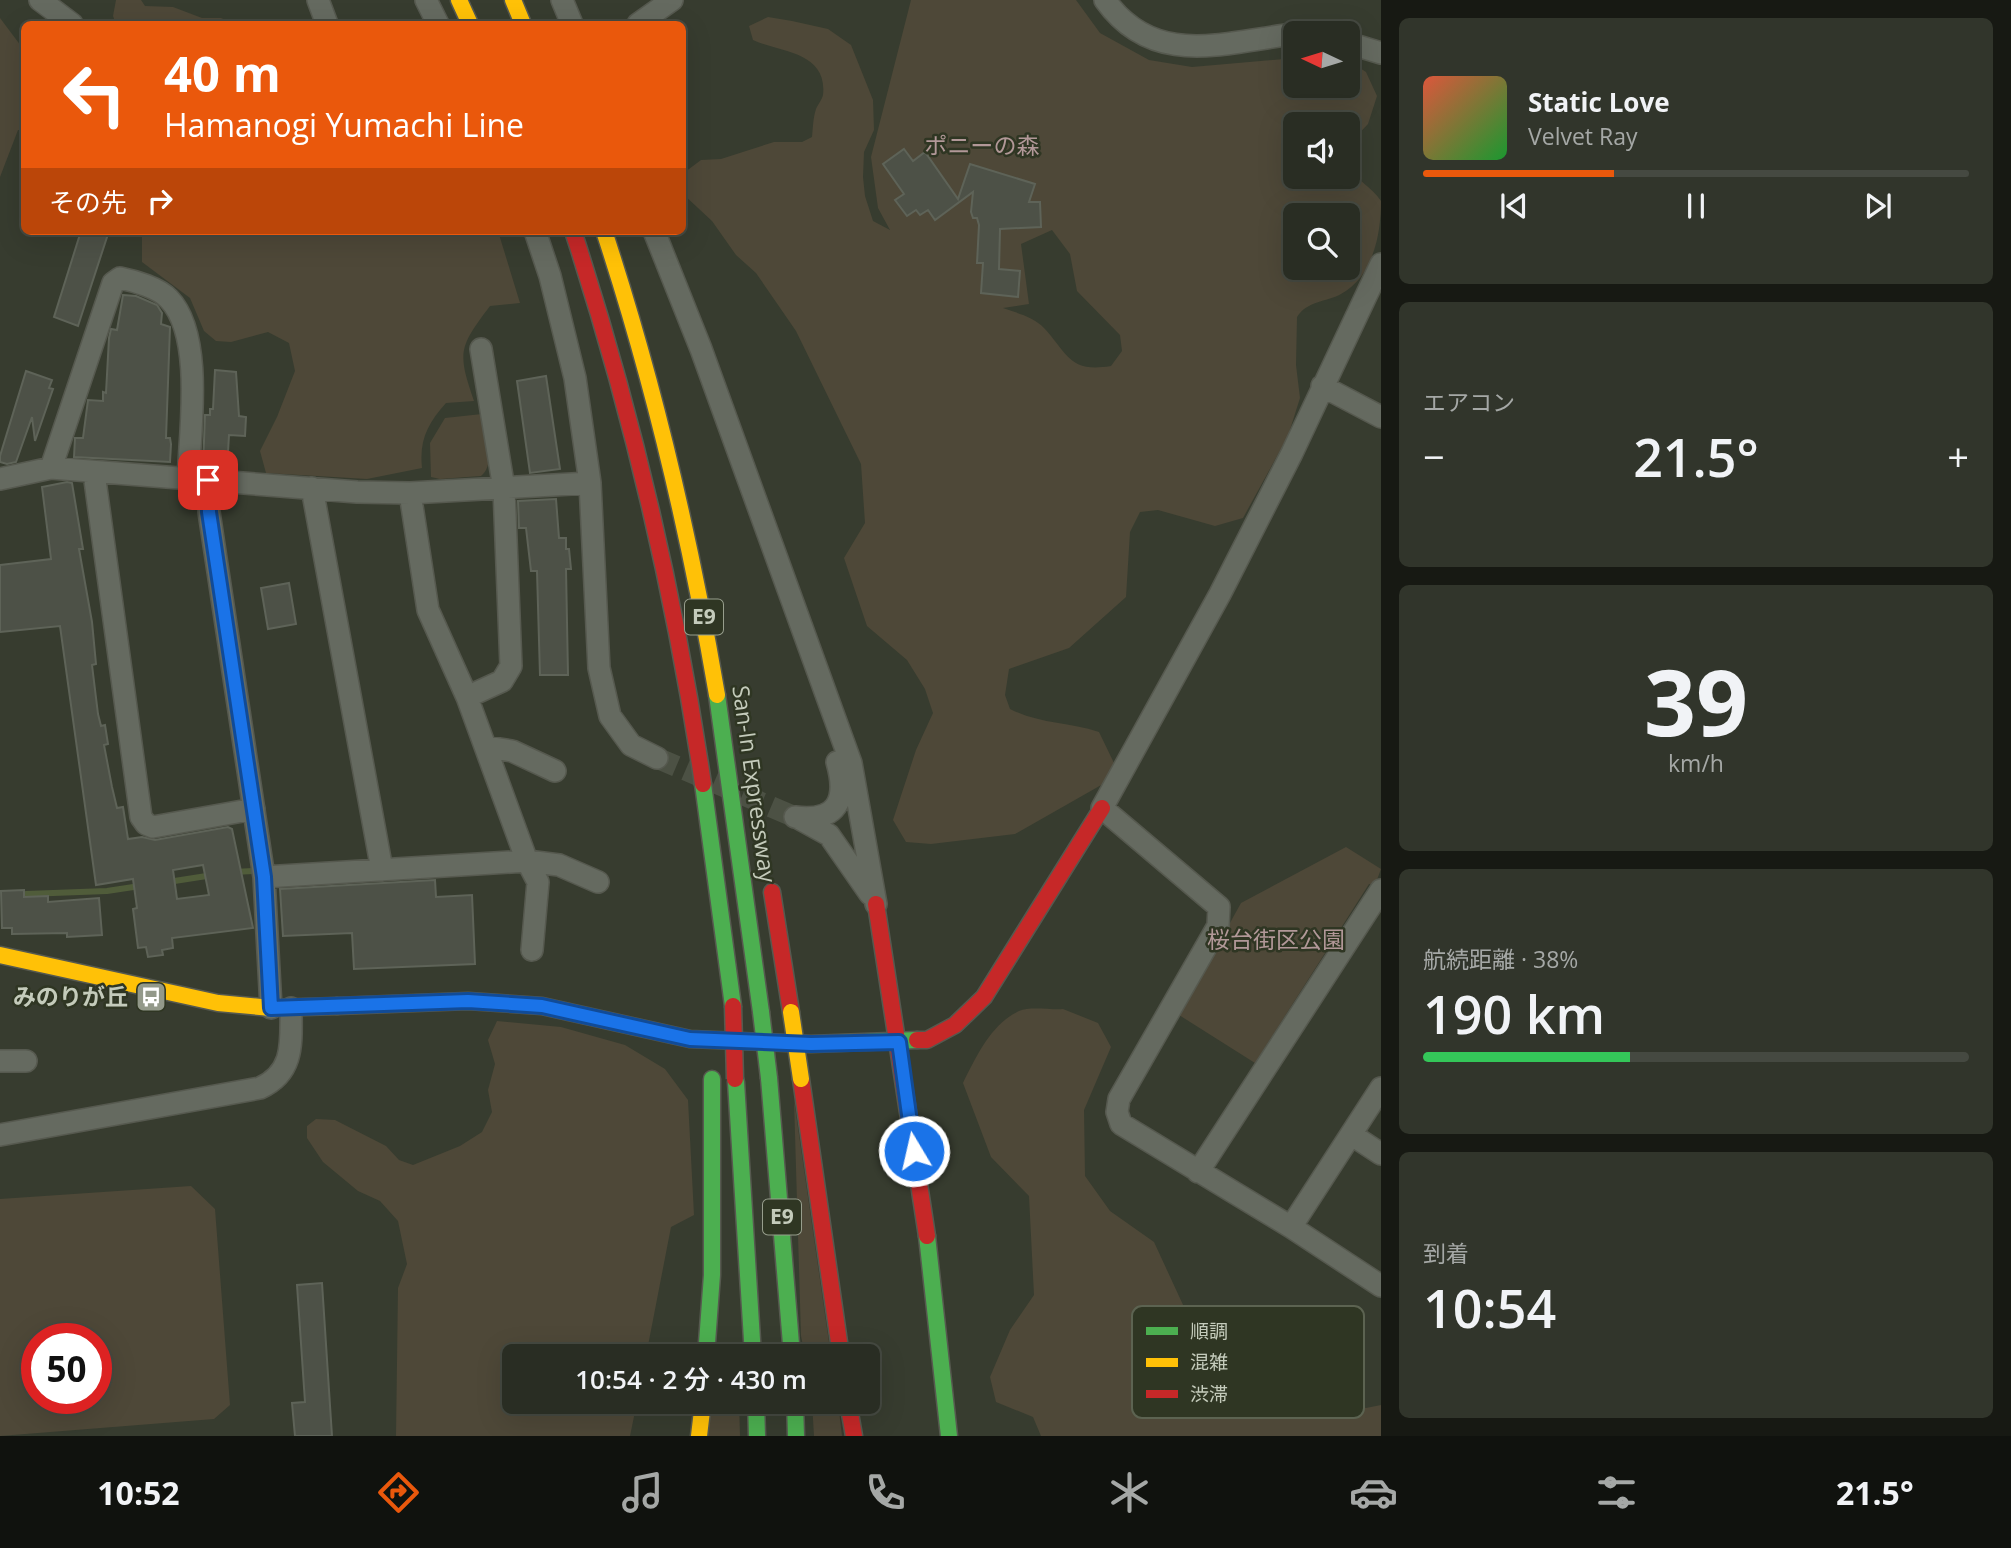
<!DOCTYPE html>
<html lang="ja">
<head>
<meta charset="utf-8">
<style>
	:root { --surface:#292d23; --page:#31352b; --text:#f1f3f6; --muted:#a5a8a6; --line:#454941; --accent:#ea580c }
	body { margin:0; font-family:"Open Sans","Noto Sans JP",sans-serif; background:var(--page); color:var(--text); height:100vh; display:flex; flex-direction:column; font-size:26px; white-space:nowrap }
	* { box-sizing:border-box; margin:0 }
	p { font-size:23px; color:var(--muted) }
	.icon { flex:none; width:38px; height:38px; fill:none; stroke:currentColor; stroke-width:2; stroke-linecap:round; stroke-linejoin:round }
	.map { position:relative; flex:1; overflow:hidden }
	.panel { display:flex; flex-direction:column; gap:18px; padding:18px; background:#171913; width:630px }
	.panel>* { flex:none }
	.banner { position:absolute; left:21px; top:21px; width:665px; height:214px; border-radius:10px; box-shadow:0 7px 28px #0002,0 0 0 2px var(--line); background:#ea580c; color:#fff; overflow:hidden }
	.needle { width:46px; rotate:274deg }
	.buttons { position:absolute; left:1283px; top:21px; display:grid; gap:14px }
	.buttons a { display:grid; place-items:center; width:77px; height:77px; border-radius:10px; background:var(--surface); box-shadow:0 7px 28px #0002,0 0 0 2px var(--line); font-size:35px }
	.speed { position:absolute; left:21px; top:1323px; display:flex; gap:14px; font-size:35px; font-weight:700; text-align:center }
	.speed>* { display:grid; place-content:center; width:91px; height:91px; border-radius:50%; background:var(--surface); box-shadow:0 7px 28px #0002,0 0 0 2px var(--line); line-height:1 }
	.speed .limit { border:10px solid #d22; background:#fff; color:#111 }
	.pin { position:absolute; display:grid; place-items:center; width:60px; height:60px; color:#fff; margin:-30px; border-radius:14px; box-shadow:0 4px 10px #0006 }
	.me { position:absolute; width:77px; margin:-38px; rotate:351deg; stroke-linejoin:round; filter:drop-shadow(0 0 5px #0008) }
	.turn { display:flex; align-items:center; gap:24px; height:147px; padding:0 28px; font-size:32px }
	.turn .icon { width:91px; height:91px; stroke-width:2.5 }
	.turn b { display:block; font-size:49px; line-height:60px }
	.then { display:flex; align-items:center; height:66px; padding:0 28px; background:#0003; gap:14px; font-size:26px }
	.big { font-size:52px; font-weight:600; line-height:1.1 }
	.panel .tile { flex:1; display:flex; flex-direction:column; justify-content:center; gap:10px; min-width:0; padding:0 24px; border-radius:10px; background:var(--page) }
	.panel .dial { align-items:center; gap:0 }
	.dial b { font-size:91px; line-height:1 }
	.song { display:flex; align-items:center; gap:21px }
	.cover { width:84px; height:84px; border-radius:10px; background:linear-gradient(135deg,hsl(10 70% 55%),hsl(130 70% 35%)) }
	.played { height:7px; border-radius:4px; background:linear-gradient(90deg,var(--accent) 35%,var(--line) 35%) }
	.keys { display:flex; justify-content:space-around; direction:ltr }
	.heat { display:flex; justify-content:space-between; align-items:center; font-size:38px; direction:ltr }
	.charge { height:10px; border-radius:5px; background:linear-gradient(90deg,#34c759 38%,var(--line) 0) }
	.trip { position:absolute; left:502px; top:1344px; width:378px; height:70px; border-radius:10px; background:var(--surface); box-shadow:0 7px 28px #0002,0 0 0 2px var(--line); font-weight:600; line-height:70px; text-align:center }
	.tabs { display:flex; height:112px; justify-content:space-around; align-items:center; background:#10120e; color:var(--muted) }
	.tabs .icon { width:49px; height:49px }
	.tabs .current { color:var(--accent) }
	.tabs b { font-size:32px; color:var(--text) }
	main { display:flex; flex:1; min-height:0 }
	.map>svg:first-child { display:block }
</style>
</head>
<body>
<main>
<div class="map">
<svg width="1381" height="1436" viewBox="0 0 1381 1436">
	<rect width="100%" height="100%" fill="#373c2f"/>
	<path fill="#4e4838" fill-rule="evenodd" d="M 116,0 L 141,0 L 145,6 L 173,7 L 202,18 L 221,18 L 234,24 L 116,24 L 113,16 Z
		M 911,0 L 1076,0 L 1100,33 L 1149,60 L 1192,67 L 1295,58 L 1295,86 L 1348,86 L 1349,61 L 1366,72 L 1377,96 L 1368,124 L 1348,145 L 1348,124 L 1295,124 L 1295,177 L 1348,177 L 1348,164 C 1355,180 1372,187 1381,201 C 1381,234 1373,277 1341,294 C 1326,302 1307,301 1297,317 L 1296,365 L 1300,398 L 1288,436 L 1243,518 L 1215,526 L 1158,510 L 1140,512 L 1130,532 L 1126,597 L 1069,648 L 1009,669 L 1005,695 L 1010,709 C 1039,724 1068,722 1099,732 L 1114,763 L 1103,784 L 1015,834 L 931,844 L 906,842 L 893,820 L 916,750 L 933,713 L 925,689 L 907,660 L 867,626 L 844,558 L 865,523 L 861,464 L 796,331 L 756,273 L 736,255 L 712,221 L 683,194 L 685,172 L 701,160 L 721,159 L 774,142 L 802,142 L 812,137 C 813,128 813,118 816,109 C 818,104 822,100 823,95 C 828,51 778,52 753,40 L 749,26 L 768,17 L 792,21 L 828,29 L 851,45 L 873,100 L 874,130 L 864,152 L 863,177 L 865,196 L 873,221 L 890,230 L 878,208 L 871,157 ZM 1295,215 L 1348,215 L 1348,268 L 1295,268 ZM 1052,230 L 1070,254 L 1077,291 L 1120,335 L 1122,351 L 1111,366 C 1069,373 1068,354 1044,328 C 1034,317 1017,313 1003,308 L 1029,304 L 1021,244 Z
		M 0,18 L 24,50 L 24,130 L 18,130 L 0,177 Z
		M 142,231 L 498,231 L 520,303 L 490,306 C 459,347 457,352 474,401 L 446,403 C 428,423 419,440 422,468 L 367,479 L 266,473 L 260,451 L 277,417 L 295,371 L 289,343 L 268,332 L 231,342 L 216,341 L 204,331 L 190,298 L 142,262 Z
		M 482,414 C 485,432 497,463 481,476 L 440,479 L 431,477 L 430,443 L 445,418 Z
		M 1346,847 L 1381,869 L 1375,885 L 1369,884 L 1255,1063 L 1179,1015 L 1241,903 Z
		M 1063,1009 L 1098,1023 L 1111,1047 L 1084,1110 L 1085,1176 L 1110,1211 L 1154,1242 L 1184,1307 L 1211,1323 C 1280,1308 1294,1334 1323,1392 L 1366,1408 L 1381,1405 L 1381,1436 L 1041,1436 L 1033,1417 L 996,1402 L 990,1377 L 1010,1330 L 1034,1295 L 1029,1196 L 991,1157 L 963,1083 C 976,1057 991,1024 1019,1011 C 1030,1006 1050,1010 1063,1009 Z
		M 497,1021 L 561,1027 L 625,1045 L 665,1069 L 688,1100 L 694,1215 L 671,1227 L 646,1356 L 514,1356 L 514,1402 L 637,1402 L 630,1436 L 396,1436 L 398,1288 L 407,1264 L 398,1221 L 380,1201 L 358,1191 L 323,1162 L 307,1138 L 307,1126 L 316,1119 L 335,1120 L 386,1146 L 399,1160 L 413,1165 L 460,1146 L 482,1132 L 492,1112 L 488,1090 L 495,1064 L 488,1040 Z
		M 794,1100 L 831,1356 L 805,1356 L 801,1336 Z
		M 191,1186 L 215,1209 L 230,1405 L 214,1419 L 0,1436 L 0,1199 ZM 37,1339 L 96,1339 L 96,1398 L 37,1398 Z
		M 711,1402 L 739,1402 L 740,1436 L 708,1436 Z
		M 812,1402 L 838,1402 L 842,1436 L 814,1436 Z"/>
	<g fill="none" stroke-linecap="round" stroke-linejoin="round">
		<path stroke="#505c3a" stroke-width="6" d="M 234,872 L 253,871
			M 168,882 L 213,875
			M 26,894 L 107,891 L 140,886"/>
	</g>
	<path fill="#4d5147" stroke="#5e6358" stroke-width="2" fill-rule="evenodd" d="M 904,149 L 913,161 L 925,152 L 958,199 L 970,164 L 1035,184 L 1029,202 L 1040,202 L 1041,227 L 1000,229 L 999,269 L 1020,271 L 1018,297 L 981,293 L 983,263 L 977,263 L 979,225 L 977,218 L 973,218 L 971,212 L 973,192 L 935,220 L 928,210 L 920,215 L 916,210 L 907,216 L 895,200 L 904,194 L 883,164 Z
		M 81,231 L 109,231 L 78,326 L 54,317 Z
		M 123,295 L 136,296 L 157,305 L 162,313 L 161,324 L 170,327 L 166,438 L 170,438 L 171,444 L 170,462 L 74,457 L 75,438 L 83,438 L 88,400 L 103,401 L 103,392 L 106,393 L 109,338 L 111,329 L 117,330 Z
		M 215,370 L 236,372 L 239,416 L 246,417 L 245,436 L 229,435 L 227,469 L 203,467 L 205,415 L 210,415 L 210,409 L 213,409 Z
		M 26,371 L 52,380 L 49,388 L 53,389 L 35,441 L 32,417 L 16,462 L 7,464 L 0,462 L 0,456 Z
		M 546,376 L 560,469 L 530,473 L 517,381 Z
		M 67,482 L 72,483 L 83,549 L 79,549 L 92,622 L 96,664 L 92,665 L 98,714 L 101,726 L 105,725 L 108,744 L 104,745 L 112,787 L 117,808 L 123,807 L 128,839 L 142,837 L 155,840 L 228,827 L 232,829 L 253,928 L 172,938 L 173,948 L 162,950 L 163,955 L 148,957 L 146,947 L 138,948 L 133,909 L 137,908 L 133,879 L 96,885 L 60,626 L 0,632 L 0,565 L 51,559 L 42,487 ZM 203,865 L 209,895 L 177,899 L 173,870 Z
		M 556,499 L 559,538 L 566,538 L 566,549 L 569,549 L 571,569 L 566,569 L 568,675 L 540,675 L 537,571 L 531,571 L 526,528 L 519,528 L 518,501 Z
		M 289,583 L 296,624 L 268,629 L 261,588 Z
		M 435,880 L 436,897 L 472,895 L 475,964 L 354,969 L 352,933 L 283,936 L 280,889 Z
		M 24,890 L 24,897 L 48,896 L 48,902 L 99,898 L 102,935 L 67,937 L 67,933 L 12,934 L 12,928 L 2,928 L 1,891 Z
		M 322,1283 L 332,1436 L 295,1436 L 292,1403 L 305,1402 L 297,1285 Z"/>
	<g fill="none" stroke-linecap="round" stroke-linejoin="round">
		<path stroke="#4c5144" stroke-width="21" stroke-dasharray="21 10" stroke-linecap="butt" d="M 657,758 L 795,817"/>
		<g stroke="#56594f" stroke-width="24">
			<path id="street" d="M 40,0 L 72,24
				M 318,0 L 327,24
				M 426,0 L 438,24
				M 562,0 L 572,24
				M 1105,0 C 1155,70 1227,41 1295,34
				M 638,24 L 672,0
				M 1348,43 L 1381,53
				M 535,231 L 550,276 L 575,378 L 590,483 L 599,668 L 610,716 L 631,745 L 657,758
				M 654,231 L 701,349 L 851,763 L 876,904
				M 1381,264 L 1292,453 L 1220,594 L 1102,808 L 1219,907 L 1218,926 L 1119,1099 L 1117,1112 L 1121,1124 L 1291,1227 L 1381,1286
				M 1322,386 L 1381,417
				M 51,468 L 113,283 L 120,278 C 135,281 159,288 169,299 C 204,335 190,432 188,479
				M 94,473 L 141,817 L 146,824 L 153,827 L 254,809
				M 0,479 L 51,468 L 357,492 L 410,493 L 590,483
				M 208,480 L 209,512 L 264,877 L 271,1008
				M 312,488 L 382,870
				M 410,493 L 428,610 L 467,697 L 502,681 L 511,666 L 504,489 L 481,349
				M 487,747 L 512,751 L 555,771
				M 795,817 C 837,822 848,801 837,762
				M 800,819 L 829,835 L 870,894
				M 527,861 L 538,882 L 532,950
				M 527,861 L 559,865 L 598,882
				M 264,877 L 527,861 L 467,697
				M 0,1061 L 26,1061
				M 0,1135 L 260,1088 C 295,1072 291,1042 291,1008
				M 1352,1135 L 1381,1154
				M 1198,1172 L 1381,890
				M 1291,1227 L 1381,1088"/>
		</g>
		<g stroke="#56594f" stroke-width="19">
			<path id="fast" d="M 717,695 L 761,1012
				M 703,784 L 733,1006
				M 337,1006 L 468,1001 L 542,1006 L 690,1039 L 811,1044 L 917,1040
				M 769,1078 L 792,1356
				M 736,1082 L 753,1356
				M 927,1236 L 949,1436
				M 706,1356 L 712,1275 L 712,1079
				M 756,1402 L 757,1436
				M 795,1402 L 796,1436"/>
		</g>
		<g stroke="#56594f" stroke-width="19">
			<path id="slow" d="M 459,0 L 470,24
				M 513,0 L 523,24
				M 604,231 C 654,383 690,537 717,695
				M 0,955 L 218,1003 L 271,1008 L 337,1006
				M 699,1436 L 703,1402"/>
		</g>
		<g stroke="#56594f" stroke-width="19">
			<path id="jam" d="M 573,231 C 632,412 675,596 703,784
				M 772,892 L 791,1012
				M 876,904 L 927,1236
				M 917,1040 L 927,1040 L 955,1025 L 984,997 L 1102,808
				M 801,1079 L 841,1356
				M 848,1402 L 854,1436"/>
		</g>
		<use href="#street" stroke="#656a60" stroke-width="21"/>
		<use href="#fast" stroke="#4caf50" stroke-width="16"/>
		<use href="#slow" stroke="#ffc107" stroke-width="16"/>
		<use href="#jam" stroke="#c62828" stroke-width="16"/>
		<g stroke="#565a4f" stroke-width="19" stroke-linecap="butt">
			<path id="fast-bridge" d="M 761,1012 L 769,1078"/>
		</g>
		<g stroke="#565a4f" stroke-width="19" stroke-linecap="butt">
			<path id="slow-bridge" d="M 791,1012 L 801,1079"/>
		</g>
		<g stroke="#565a4f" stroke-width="19" stroke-linecap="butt">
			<path id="jam-bridge" d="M 733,1006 L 735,1079"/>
		</g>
		<use href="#fast-bridge" stroke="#4caf50" stroke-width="16"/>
		<use href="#slow-bridge" stroke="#ffc107" stroke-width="16"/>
		<use href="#jam-bridge" stroke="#c62828" stroke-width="16"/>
	</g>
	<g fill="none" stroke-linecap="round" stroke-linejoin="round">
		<g stroke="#114b97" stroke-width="18">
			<path id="route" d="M 208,480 L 209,512 L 264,877 L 271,1008 L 468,1001 L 542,1006 L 690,1039 L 811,1044 L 899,1042 L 914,1151"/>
		</g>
		<use href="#route" stroke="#1a73e8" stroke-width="12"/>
	</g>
	<defs>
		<g id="bus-square" transform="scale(1.575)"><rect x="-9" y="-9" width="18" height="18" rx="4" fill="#93998a" stroke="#2f3623"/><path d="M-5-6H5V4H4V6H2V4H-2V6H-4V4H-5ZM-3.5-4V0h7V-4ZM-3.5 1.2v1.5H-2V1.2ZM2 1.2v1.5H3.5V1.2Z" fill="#fff"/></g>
	</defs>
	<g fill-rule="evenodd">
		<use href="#bus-square" x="151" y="997"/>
	</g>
	<g text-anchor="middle" stroke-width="5" stroke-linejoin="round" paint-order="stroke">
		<g fill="#2f3623" stroke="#979e8d" stroke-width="2">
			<rect x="685" y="599.5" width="38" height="35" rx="5"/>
			<rect x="763" y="1199.5" width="38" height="35" rx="5"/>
		</g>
		<g font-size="21" font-weight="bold" fill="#c4cbbb">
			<text x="704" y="624">E9</text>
			<text x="782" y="1224">E9</text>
		</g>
		<g font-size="23" fill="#b29898" stroke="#2f3623">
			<text x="982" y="154">ポニーの森</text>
			<text x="1276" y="948">桜台街区公園</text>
		</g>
		<g font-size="23" fill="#c4cbbb" stroke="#2f3623">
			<text transform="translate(754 784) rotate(82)" y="8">San-In Expressway</text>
		</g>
		<g font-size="23" font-weight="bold" fill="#c4cbbb" stroke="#2f3623" text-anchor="end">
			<text x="128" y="1005">みのりが丘</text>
		</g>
	</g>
	<rect x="1132" y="1306" width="232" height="112" rx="10" fill="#2f3623" stroke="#5c6351" stroke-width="2"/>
	<rect x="1146" y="1327" width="32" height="8" fill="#4caf50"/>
	<rect x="1146" y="1358" width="32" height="9" fill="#ffc107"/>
	<rect x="1146" y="1390" width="32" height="8" fill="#c62828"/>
	<g font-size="19" fill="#c4cbbb">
		<text x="1190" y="1338">順調</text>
		<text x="1190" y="1369">混雑</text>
		<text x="1190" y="1401">渋滞</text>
	</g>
</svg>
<div class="buttons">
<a><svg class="needle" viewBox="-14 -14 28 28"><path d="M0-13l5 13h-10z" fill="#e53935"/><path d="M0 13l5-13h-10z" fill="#a5a8a6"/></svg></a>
<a><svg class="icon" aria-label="sound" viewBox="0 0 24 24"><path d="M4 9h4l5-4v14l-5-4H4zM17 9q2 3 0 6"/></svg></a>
<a><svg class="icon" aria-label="search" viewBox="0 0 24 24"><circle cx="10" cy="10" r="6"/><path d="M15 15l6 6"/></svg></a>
</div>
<div class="speed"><div class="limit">50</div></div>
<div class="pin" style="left:208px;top:480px;background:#d93025"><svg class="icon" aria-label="arrive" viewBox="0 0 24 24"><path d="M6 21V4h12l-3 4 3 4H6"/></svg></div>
<svg class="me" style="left:914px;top:1151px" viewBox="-20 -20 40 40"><circle r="17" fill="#1a73e8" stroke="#fff" stroke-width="3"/><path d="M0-11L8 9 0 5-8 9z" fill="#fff"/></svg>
<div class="trip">10:54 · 2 分 · 430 m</div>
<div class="banner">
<div class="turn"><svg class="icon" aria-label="left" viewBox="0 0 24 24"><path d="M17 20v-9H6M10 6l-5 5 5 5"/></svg><div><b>40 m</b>Hamanogi Yumachi Line</div></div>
<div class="then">その先<svg class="icon" aria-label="right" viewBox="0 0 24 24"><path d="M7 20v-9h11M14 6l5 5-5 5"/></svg></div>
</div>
</div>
<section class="panel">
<div class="tile">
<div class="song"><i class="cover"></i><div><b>Static Love</b><p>Velvet Ray</p></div></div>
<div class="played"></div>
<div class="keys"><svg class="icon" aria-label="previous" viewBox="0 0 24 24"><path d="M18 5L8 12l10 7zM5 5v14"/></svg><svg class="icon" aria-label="pause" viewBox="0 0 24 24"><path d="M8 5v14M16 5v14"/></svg><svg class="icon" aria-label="next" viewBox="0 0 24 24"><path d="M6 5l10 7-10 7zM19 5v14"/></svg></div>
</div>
<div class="tile"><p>エアコン</p>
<div class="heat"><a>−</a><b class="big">21.5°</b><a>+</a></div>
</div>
<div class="tile dial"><b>39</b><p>km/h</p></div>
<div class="tile"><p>航続距離 · 38%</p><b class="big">190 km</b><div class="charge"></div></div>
<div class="tile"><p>到着</p><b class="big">10:54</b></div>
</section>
</main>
<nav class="tabs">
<b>10:52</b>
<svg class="icon current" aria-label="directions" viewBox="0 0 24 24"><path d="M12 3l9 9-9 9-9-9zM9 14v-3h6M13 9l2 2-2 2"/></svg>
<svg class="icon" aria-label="music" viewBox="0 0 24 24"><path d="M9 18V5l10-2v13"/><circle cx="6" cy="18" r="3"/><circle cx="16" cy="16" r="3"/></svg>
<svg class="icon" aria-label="phone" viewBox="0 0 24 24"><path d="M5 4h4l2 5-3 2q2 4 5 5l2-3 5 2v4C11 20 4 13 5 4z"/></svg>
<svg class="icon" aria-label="climate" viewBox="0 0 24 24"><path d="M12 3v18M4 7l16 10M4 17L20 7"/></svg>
<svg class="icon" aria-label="car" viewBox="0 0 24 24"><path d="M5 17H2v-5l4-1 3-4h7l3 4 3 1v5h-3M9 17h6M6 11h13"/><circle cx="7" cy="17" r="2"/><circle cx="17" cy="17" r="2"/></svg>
<svg class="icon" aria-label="filters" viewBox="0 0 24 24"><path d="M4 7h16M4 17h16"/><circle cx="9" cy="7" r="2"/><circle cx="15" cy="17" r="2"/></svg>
<b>21.5°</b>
</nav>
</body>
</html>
